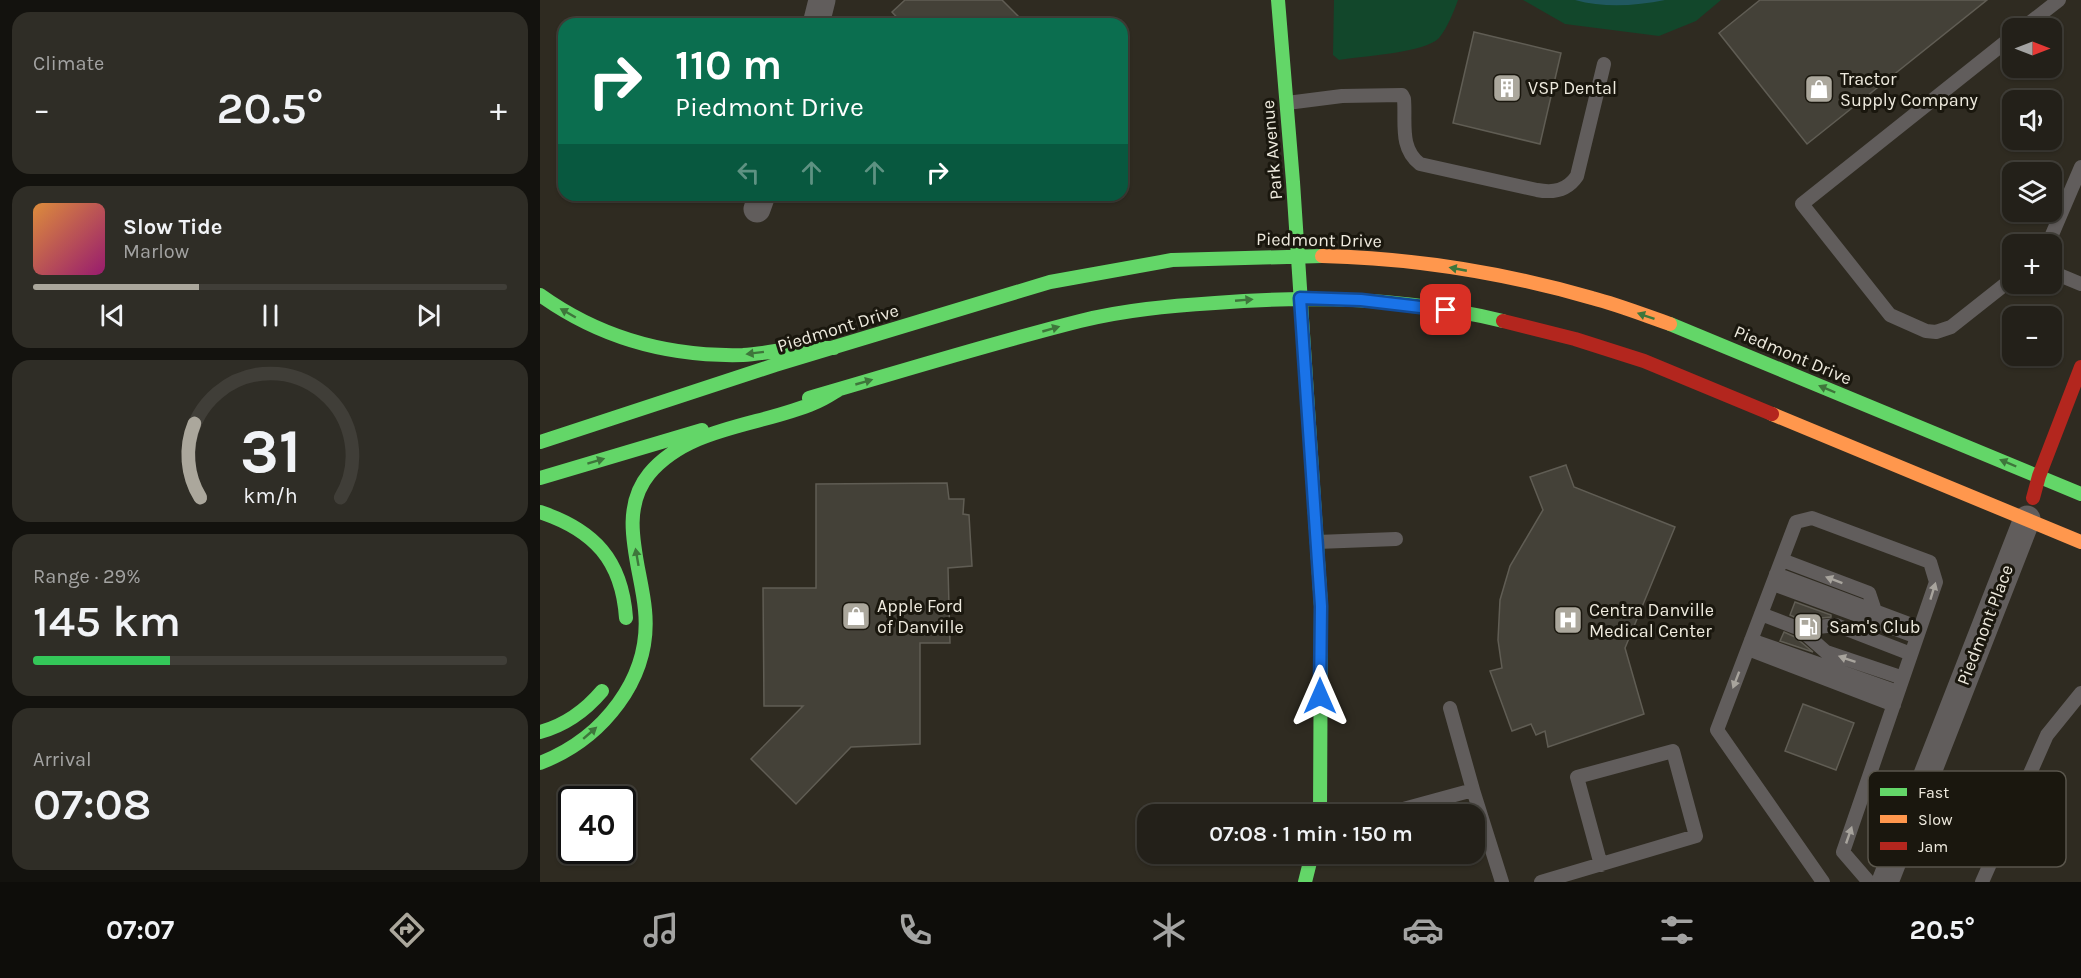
<!DOCTYPE html>
<html lang="en">
<head>
<meta charset="utf-8">
<style>
	:root { --surface:#232019; --page:#2f2d26; --text:#f1f3f6; --muted:#a3a3a2; --line:#403e38; --accent:#aba79c }
	body { margin:0; font-family:Karla,sans-serif; background:var(--page); color:var(--text); height:100vh; display:flex; flex-direction:column; font-size:22px; white-space:nowrap }
	* { box-sizing:border-box; margin:0 }
	p { font-size:20px; color:var(--muted) }
	.icon { flex:none; width:33px; height:33px; fill:none; stroke:currentColor; stroke-width:2; stroke-linecap:round; stroke-linejoin:round }
	.map { position:relative; flex:1; overflow:hidden }
	.side { display:flex; flex-direction:column; gap:12px; padding:12px; background:#13120e; width:540px }
	.side>* { flex:none }
	.hud { position:absolute; left:18px; top:18px; width:570px; height:183px; border-radius:18px; box-shadow:0 2px 4px #0004,0 0 0 2px var(--line); background:#0b6e4f; color:#fff; overflow:hidden }
	.needle { width:39px; rotate:90deg }
	.tools { position:absolute; left:1462px; top:18px; display:grid; gap:12px }
	.tools a { display:grid; place-items:center; width:60px; height:60px; border-radius:12px; background:var(--surface); box-shadow:0 2px 4px #0004,0 0 0 2px var(--line); font-size:30px }
	.speed { position:absolute; left:18px; top:786px; display:flex; gap:12px; font-size:30px; font-weight:700; text-align:center }
	.speed>* { display:grid; place-content:center; width:78px; height:78px; border-radius:50%; background:var(--surface); box-shadow:0 2px 4px #0004,0 0 0 2px var(--line); line-height:1 }
	.speed .limit { border:3px solid #111; border-radius:9px; background:#fff; color:#111 }
	.pin { position:absolute; display:grid; place-items:center; width:51px; height:51px; color:#fff; margin:-26px; border-radius:12px; box-shadow:0 3px 9px #0006 }
	.me { position:absolute; width:66px; margin:-33px; rotate:0deg; stroke-linejoin:round; filter:drop-shadow(0 0 4px #0008) }
	.turn { display:flex; align-items:center; gap:21px; height:126px; padding:0 18px; font-size:27px }
	.turn .icon { width:78px; height:78px; stroke-width:2.5 }
	.turn b { display:block; font-size:42px; line-height:51px }
	.lanes { display:flex; align-items:center; height:57px; padding:0 18px; background:#0003; justify-content:center; gap:30px; direction:ltr }
	.lanes .off { opacity:.35 }
	.big { font-size:45px; font-weight:600; line-height:1.1 }
	.side .card { flex:1; display:flex; flex-direction:column; justify-content:center; gap:9px; min-width:0; padding:0 21px; border-radius:18px; background:var(--page) }
	.side .dial { align-items:center; gap:0 }
	.dial svg { height:156px; overflow:visible; fill:none; stroke:var(--line); stroke-width:7; stroke-linecap:round; text-anchor:middle }
	.dial text { fill:var(--text); stroke:none }
	.song { display:flex; align-items:center; gap:18px }
	.cover { width:72px; height:72px; border-radius:9px; background:linear-gradient(135deg,hsl(30 70% 55%),hsl(320 70% 35%)) }
	.played { height:6px; border-radius:3px; background:linear-gradient(90deg,var(--accent) 35%,var(--line) 35%) }
	.keys { display:flex; justify-content:space-around; direction:ltr }
	.heat { display:flex; justify-content:space-between; align-items:center; font-size:33px; direction:ltr }
	.charge { height:9px; border-radius:4px; background:linear-gradient(90deg,#34c759 29%,var(--line) 0) }
	.trip { position:absolute; left:597px; top:804px; width:348px; height:60px; border-radius:18px; background:var(--surface); box-shadow:0 2px 4px #0004,0 0 0 2px var(--line); font-weight:600; line-height:60px; text-align:center }
	.tab-bar { display:flex; height:96px; justify-content:space-around; align-items:center; background:#0e0d0a; color:var(--muted) }
	.tab-bar .icon { width:42px; height:42px }
	.tab-bar .selected { color:var(--accent) }
	.tab-bar b { font-size:27px; color:var(--text) }
	main { display:flex; flex:1; min-height:0 }
	.map>svg:first-child { display:block }
</style>
</head>
<body>
<main>
<section class="side">
<div class="card"><p>Climate</p>
<div class="heat"><a>−</a><b class="big">20.5°</b><a>+</a></div>
</div>
<div class="card">
<div class="song"><i class="cover"></i><div><b>Slow Tide</b><p>Marlow</p></div></div>
<div class="played"></div>
<div class="keys"><svg class="icon" aria-label="previous" viewBox="0 0 24 24"><path d="M18 5L8 12l10 7zM5 5v14"/></svg><svg class="icon" aria-label="pause" viewBox="0 0 24 24"><path d="M8 5v14M16 5v14"/></svg><svg class="icon" aria-label="next" viewBox="0 0 24 24"><path d="M6 5l10 7-10 7zM19 5v14"/></svg></div>
</div>
<div class="card dial"><svg viewBox="0 0 100 80">
<path d="M14 69A42 42 0 1 1 86 69"/>
<path d="M14 69A42 42 0 0 1 11 31" stroke="#aba79c"/>
<text x="50" y="56" font-size="32" font-weight="700">31</text>
<text x="50" y="72" font-size="11">km/h</text>
</svg></div>
<div class="card"><p>Range · 29%</p><b class="big">145 km</b><div class="charge"></div></div>
<div class="card"><p>Arrival</p><b class="big">07:08</b></div>
</section>
<div class="map">
<svg width="1541" height="882" viewBox="0 0 1541 882">
	<rect width="100%" height="100%" fill="#2f2b21"/>
	<path fill="#12472b" d="M 794,0 L 918,0 C 913,13 908,27 899,38 C 885,53 821,56 799,60 L 793,55 Z
		M 983,0 L 1181,0 L 1156,21 L 1119,36 L 1025,24 Z"/>
	<path fill="#205860" d="M 1035,0 L 1125,0 C 1095,6 1064,8 1035,0 Z"/>
	<path fill="#444138" stroke="#605d54" stroke-width="1.5" d="M 365,0 L 462,0 L 486,24 L 363,24 L 352,12 Z
		M 1220,0 L 1447,0 L 1267,144 L 1179,33 Z
		M 934,32 L 1021,53 L 1000,144 L 913,123 Z
		M 1026,465 L 1034,487 L 1135,527 L 1085,648 L 1104,714 L 1008,747 L 1005,731 L 996,735 L 991,724 L 972,731 L 950,671 L 962,668 L 958,640 L 960,600 L 970,566 L 1003,510 L 990,477 Z
		M 407,483 L 409,499 L 424,499 L 423,514 L 429,515 L 432,566 L 408,568 L 410,643 L 380,643 L 380,744 L 311,747 L 256,804 L 211,759 L 263,706 L 224,706 L 223,588 L 276,588 L 276,484 Z
		M 1255,602 L 1291,615 L 1291,617 L 1261,620 L 1250,615 Z
		M 1244,632 L 1255,637 L 1273,652 L 1240,641 Z
		M 1263,704 L 1314,723 L 1296,770 L 1245,751 Z"/>
	<g fill="none" stroke-linecap="round" stroke-linejoin="round">
		<path stroke="#615d5c" stroke-width="14" d="M 1483,28 L 1519,0
			M 1473,36 L 1262,204 L 1350,315 L 1386,331 L 1396,332 L 1411,327 L 1473,278
			M 747,103 L 802,96 L 862,95 L 864,99 C 866,122 859,148 880,164 L 997,190 C 1013,193 1027,191 1037,176 L 1064,64
			M 1508,244 L 1541,167
			M 1512,272 L 1541,284
			M 777,542 L 856,539
			M 1242,560 L 1329,593 L 1335,611
			M 1236,574 L 1380,628
			M 1233,584 L 1377,637
			M 1221,614 L 1260,629 L 1286,652 L 1363,678
			M 1260,629 L 1296,625 L 1371,654
			M 1211,640 L 1358,692
			M 1208,649 L 1354,705
			M 910,708 L 933,790
			M 845,814 L 933,790 L 962,882
			M 1001,882 L 1156,836 L 1133,751 L 1037,777 L 1061,865
			M 1283,882 L 1177,730 L 1256,522 L 1272,518 L 1390,562 L 1396,582 L 1303,852 L 1329,882
			M 1442,882 L 1507,735 L 1541,693"/>
		<path stroke="#615d5c" stroke-width="27" d="M 276,24 L 282,0
			M 217,209 L 222,195
			M 1345,882 L 1487,519"/>
		<path stroke="#63d668" stroke-width="14" d="M 738,0 L 753,182 L 781,606 L 780,814
			M 0,295 C 60,338 129,357 203,355 C 221,354 239,350 257,348 C 269,347 282,348 294,348
			M 1130,324 L 1541,494
			M 269,398 C 359,372 449,344 540,321 C 584,310 629,306 675,303 C 771,295 869,298 963,321
			M 0,442 L 235,365 L 510,282 L 632,260 L 782,256
			M 0,478 L 162,430
			M 0,512 C 54,530 82,560 86,618
			M 0,732 C 26,725 45,711 62,691
			M 0,763 C 62,739 112,679 105,610 C 101,566 77,513 109,474 C 149,426 221,426 274,403 C 283,400 290,395 298,390
			M 765,882 L 772,854"/>
		<path stroke="#ff974d" stroke-width="14" d="M 782,256 C 873,258 965,273 1052,298 C 1079,305 1104,315 1130,324
			M 1232,414 L 1541,542"/>
		<path stroke="#b3261e" stroke-width="14" d="M 963,321 L 1035,339 L 1104,361 L 1232,414
			M 1493,498 L 1499,476 L 1541,367"/>
	</g>
	<defs><path id="oneway-solid" d="M-6-.8H1V-3.2L6.5 0L1 3.2V.8H-6Z" transform="scale(1.5)"/></defs>
	<g fill="#3e763b">
		<use href="#oneway-solid" transform="translate(918 269) rotate(-169)"/>
		<use href="#oneway-solid" transform="translate(704 300) rotate(-5)"/>
		<use href="#oneway-solid" transform="translate(28 313) rotate(-150)"/>
		<use href="#oneway-solid" transform="translate(1106 316) rotate(-161)"/>
		<use href="#oneway-solid" transform="translate(511 329) rotate(-16)"/>
		<use href="#oneway-solid" transform="translate(215 353) rotate(173)"/>
		<use href="#oneway-solid" transform="translate(324 382) rotate(-16)"/>
		<use href="#oneway-solid" transform="translate(1287 389) rotate(-157)"/>
		<use href="#oneway-solid" transform="translate(56 461) rotate(-17)"/>
		<use href="#oneway-solid" transform="translate(1468 463) rotate(-157)"/>
		<use href="#oneway-solid" transform="translate(97 557) rotate(-100)"/>
		<use href="#oneway-solid" transform="translate(50 733) rotate(-41)"/>
	</g>
	<g fill="#a8a49d">
		<use href="#oneway-solid" transform="translate(1294 580) rotate(-159)"/>
		<use href="#oneway-solid" transform="translate(1393 591) rotate(-73)"/>
		<use href="#oneway-solid" transform="translate(1307 659) rotate(-161)"/>
		<use href="#oneway-solid" transform="translate(1196 680) rotate(111)"/>
		<use href="#oneway-solid" transform="translate(1309 835) rotate(-71)"/>
	</g>
	<g fill="none" stroke-linecap="round" stroke-linejoin="round">
		<g stroke="#114b97" stroke-width="15">
			<path id="route" d="M 780,696 L 781,606 L 760,298 L 821,300 L 906,310"/>
		</g>
		<use href="#route" stroke="#1a73e8" stroke-width="10"/>
	</g>
	<defs>
		<g id="building-square" transform="scale(1.5)"><rect x="-9" y="-9" width="18" height="18" rx="4" fill="#aba79c" stroke="#1a170e"/><path d="M-4-6H4V6H1V3H-1V6H-4ZM-2.5-4.3h1.7v1.8h-1.7ZM.8-4.3h1.7v1.8H.8ZM-2.5-1h1.7V.8h-1.7ZM.8-1h1.7V.8H.8Z" fill="#fff"/></g>
		<g id="shop-square" transform="scale(1.5)"><rect x="-9" y="-9" width="18" height="18" rx="4" fill="#aba79c" stroke="#1a170e"/><path d="M-5-2.5h2.3a2.7 3.5 0 0 1 5.4 0H5L5.5 6h-11ZM-1.5-2.5h3a1.5 2.3 0 0 0-3 0Z" fill="#fff"/></g>
		<g id="hospital-square" transform="scale(1.5)"><rect x="-9" y="-9" width="18" height="18" rx="4" fill="#aba79c" stroke="#1a170e"/><path d="M-5-5h3v3.5h4V-5h3V5h-3V1.5h-4V5h-3Z" fill="#fff"/></g>
		<g id="fuel-square" transform="scale(1.5)"><rect x="-9" y="-9" width="18" height="18" rx="4" fill="#aba79c" stroke="#1a170e"/><path d="M-5.5-6h7V0h2V4h1.3V-2.5L3-4.5l.8-.8L6-3V5H2.5V1h-1V6h-7ZM-4.2-4.7v3.2H.2V-4.7Z" fill="#fff"/></g>
	</defs>
	<g fill-rule="evenodd">
		<use href="#building-square" x="967" y="88"/>
		<use href="#shop-square" x="1279" y="89"/>
		<use href="#shop-square" x="316" y="616"/>
		<use href="#hospital-square" x="1028" y="620"/>
		<use href="#fuel-square" x="1268" y="627"/>
	</g>
	<g text-anchor="middle" stroke-width="6" stroke-linejoin="round" paint-order="stroke">
		<g font-size="18" fill="#eeeade" stroke="#1a170e" text-anchor="start">
			<text x="1300" y="85">Tractor<tspan x="1300" dy="21">Supply Company</tspan></text>
			<text x="988" y="94">VSP Dental</text>
			<text x="337" y="612">Apple Ford<tspan x="337" dy="21">of Danville</tspan></text>
			<text x="1049" y="616">Centra Danville<tspan x="1049" dy="21">Medical Center</tspan></text>
			<text x="1289" y="633">Sam's Club</text>
		</g>
		<g font-size="18" fill="#eeeade" stroke="#1a170e">
			<text transform="translate(732 150) rotate(-95)" y="6">Park Avenue</text>
			<text transform="translate(779 240) rotate(1)" y="6">Piedmont Drive</text>
			<text transform="translate(298 328) rotate(-17)" y="6">Piedmont Drive</text>
			<text transform="translate(1253 355) rotate(23)" y="6">Piedmont Drive</text>
			<text transform="translate(1445 625) rotate(-69)" y="6">Piedmont Place</text>
		</g>
	</g>
	<rect x="1328" y="771" width="198" height="96" rx="9" fill="#1a170e" stroke="#5a564c" stroke-width="1.5"/>
	<rect x="1340" y="788" width="27" height="8" fill="#63d668"/>
	<rect x="1340" y="815" width="27" height="8" fill="#ff974d"/>
	<rect x="1340" y="842" width="27" height="8" fill="#b3261e"/>
	<g font-size="16" fill="#eeeade">
		<text x="1378" y="798">Fast</text>
		<text x="1378" y="825">Slow</text>
		<text x="1378" y="852">Jam</text>
	</g>
</svg>
<div class="tools">
<a><svg class="needle" viewBox="-14 -14 28 28"><path d="M0-13l5 13h-10z" fill="#e53935"/><path d="M0 13l5-13h-10z" fill="#a3a3a2"/></svg></a>
<a><svg class="icon" aria-label="sound" viewBox="0 0 24 24"><path d="M4 9h4l5-4v14l-5-4H4zM17 9q2 3 0 6"/></svg></a>
<a><svg class="icon" aria-label="layers" viewBox="0 0 24 24"><path d="M12 4l9 5-9 5-9-5zM3 14l9 5 9-5"/></svg></a>
<a>+</a>
<a>−</a>
</div>
<div class="speed"><div class="limit">40</div></div>
<div class="pin" style="left:906px;top:310px;background:#d93025"><svg class="icon" aria-label="arrive" viewBox="0 0 24 24"><path d="M6 21V4h12l-3 4 3 4H6"/></svg></div>
<svg class="me" style="left:780px;top:696px" viewBox="-20 -20 40 40"><path d="M0-17L14 15 0 8-14 15z" fill="#1a73e8" stroke="#fff" stroke-width="4"/></svg>
<div class="trip">07:08 · 1 min · 150 m</div>
<div class="hud">
<div class="turn"><svg class="icon" aria-label="right" viewBox="0 0 24 24"><path d="M7 20v-9h11M14 6l5 5-5 5"/></svg><div><b>110 m</b>Piedmont Drive</div></div>
<div class="lanes"><svg class="icon off" aria-label="left" viewBox="0 0 24 24"><path d="M17 20v-9H6M10 6l-5 5 5 5"/></svg><svg class="icon off" aria-label="ahead" viewBox="0 0 24 24"><path d="M12 20V5M6 11l6-6 6 6"/></svg><svg class="icon off" aria-label="ahead" viewBox="0 0 24 24"><path d="M12 20V5M6 11l6-6 6 6"/></svg><svg class="icon" aria-label="right" viewBox="0 0 24 24"><path d="M7 20v-9h11M14 6l5 5-5 5"/></svg></div>
</div>
</div>
</main>
<nav class="tab-bar">
<b>07:07</b>
<svg class="icon selected" aria-label="directions" viewBox="0 0 24 24"><path d="M12 3l9 9-9 9-9-9zM9 14v-3h6M13 9l2 2-2 2"/></svg>
<svg class="icon" aria-label="music" viewBox="0 0 24 24"><path d="M9 18V5l10-2v13"/><circle cx="6" cy="18" r="3"/><circle cx="16" cy="16" r="3"/></svg>
<svg class="icon" aria-label="phone" viewBox="0 0 24 24"><path d="M5 4h4l2 5-3 2q2 4 5 5l2-3 5 2v4C11 20 4 13 5 4z"/></svg>
<svg class="icon" aria-label="climate" viewBox="0 0 24 24"><path d="M12 3v18M4 7l16 10M4 17L20 7"/></svg>
<svg class="icon" aria-label="car" viewBox="0 0 24 24"><path d="M5 17H2v-5l4-1 3-4h7l3 4 3 1v5h-3M9 17h6M6 11h13"/><circle cx="7" cy="17" r="2"/><circle cx="17" cy="17" r="2"/></svg>
<svg class="icon" aria-label="filters" viewBox="0 0 24 24"><path d="M4 7h16M4 17h16"/><circle cx="9" cy="7" r="2"/><circle cx="15" cy="17" r="2"/></svg>
<b>20.5°</b>
</nav>
</body>
</html>
